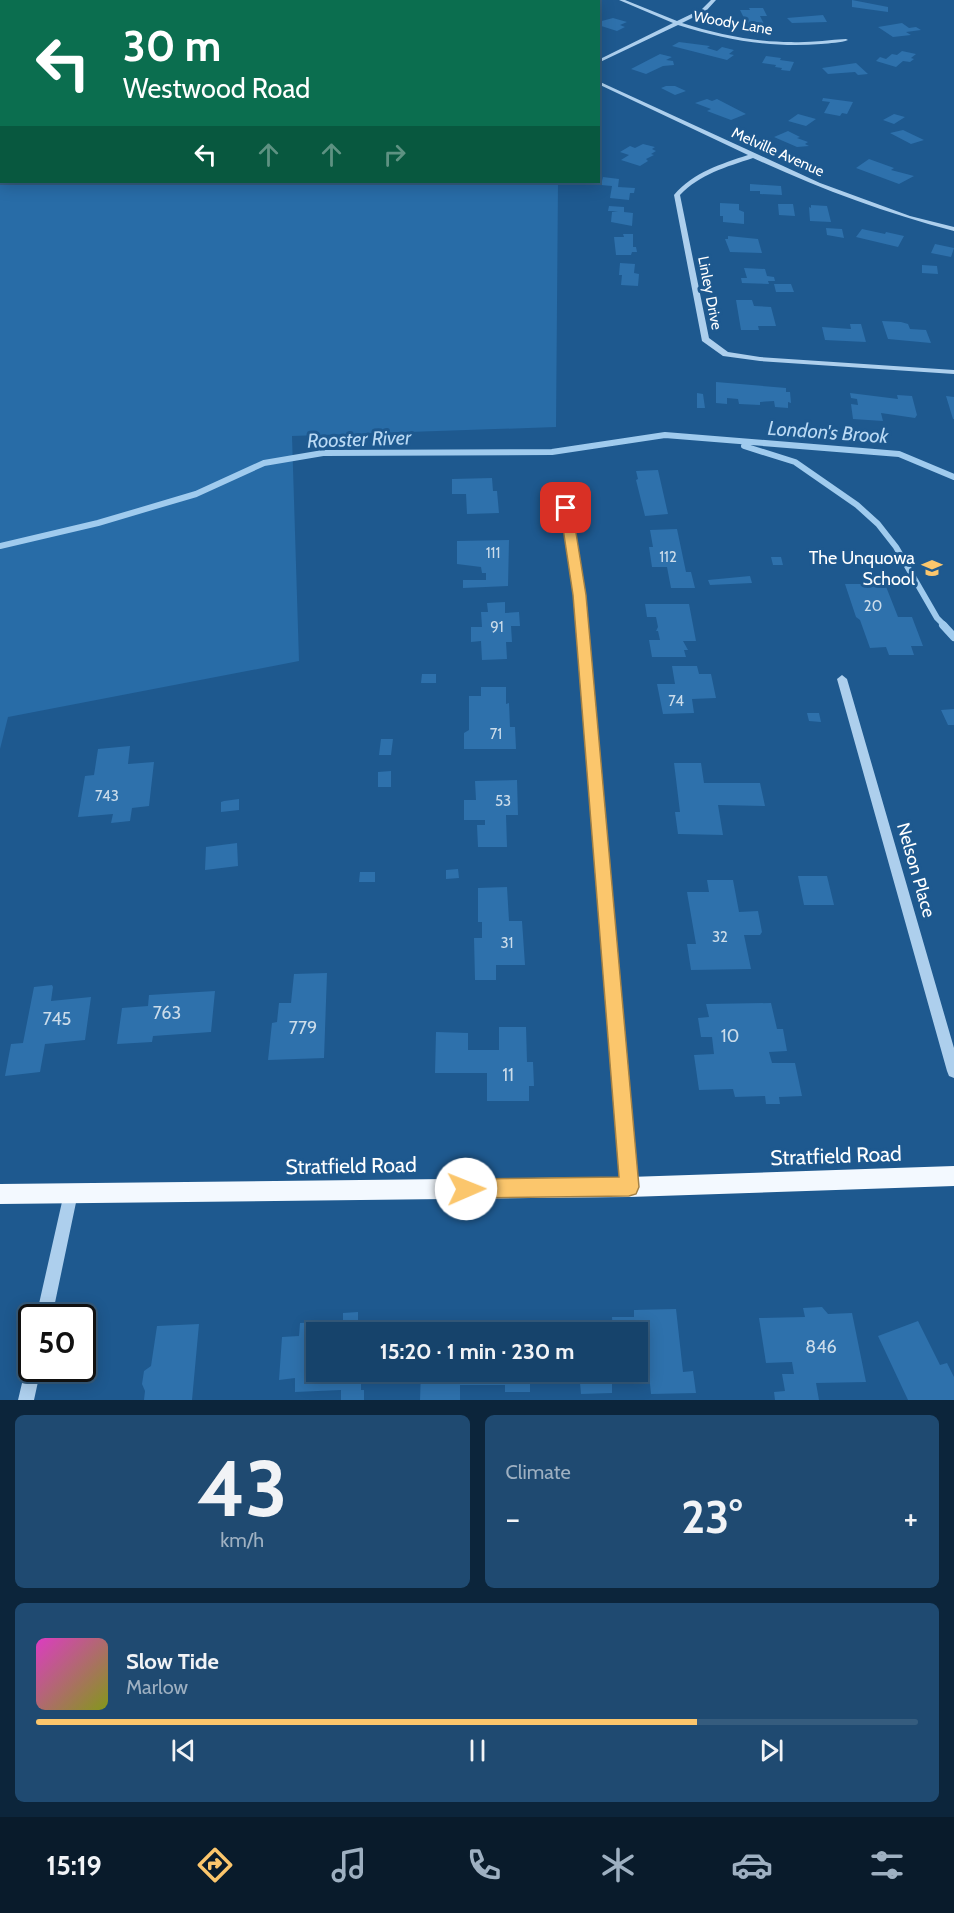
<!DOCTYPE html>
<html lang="en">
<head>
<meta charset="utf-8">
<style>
	:root { --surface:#16436b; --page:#1f4a71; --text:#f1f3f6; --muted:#9eb0c1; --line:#355c7e; --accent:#fbc66c }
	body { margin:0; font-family:Cabin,sans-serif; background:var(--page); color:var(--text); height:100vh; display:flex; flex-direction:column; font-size:22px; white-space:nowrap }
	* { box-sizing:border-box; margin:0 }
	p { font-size:20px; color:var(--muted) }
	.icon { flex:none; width:33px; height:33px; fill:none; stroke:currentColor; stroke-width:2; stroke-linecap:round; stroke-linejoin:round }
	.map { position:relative; height:1400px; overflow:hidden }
	.sheet { display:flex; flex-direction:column; gap:15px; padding:15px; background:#0c253b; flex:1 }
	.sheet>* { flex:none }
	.top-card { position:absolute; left:0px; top:0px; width:600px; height:183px; box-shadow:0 3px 15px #0003,0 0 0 2px var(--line); background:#0b6e4f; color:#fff; overflow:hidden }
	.speed { position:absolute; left:18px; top:1304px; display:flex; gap:12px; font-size:30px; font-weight:700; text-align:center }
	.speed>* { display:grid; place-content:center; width:78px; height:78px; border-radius:50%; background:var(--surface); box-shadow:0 3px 15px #0003,0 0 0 2px var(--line); line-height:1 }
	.speed .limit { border:3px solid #111; border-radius:9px; background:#fff; color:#111 }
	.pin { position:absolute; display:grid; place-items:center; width:51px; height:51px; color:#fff; margin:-26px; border-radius:12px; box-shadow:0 3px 9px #0006 }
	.me { position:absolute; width:66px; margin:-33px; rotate:89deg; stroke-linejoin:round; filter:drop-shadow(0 0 4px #0008) }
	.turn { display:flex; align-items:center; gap:21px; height:126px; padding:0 24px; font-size:27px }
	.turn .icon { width:78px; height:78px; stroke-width:2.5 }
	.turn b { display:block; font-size:42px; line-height:51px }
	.lanes { display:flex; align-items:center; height:57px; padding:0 24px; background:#0003; justify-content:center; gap:30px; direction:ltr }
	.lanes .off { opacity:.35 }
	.big { font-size:45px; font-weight:800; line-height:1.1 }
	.sheet .card { flex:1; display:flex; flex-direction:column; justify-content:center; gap:9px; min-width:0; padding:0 21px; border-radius:9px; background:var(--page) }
	.sheet .dial { align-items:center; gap:0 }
	.dial b { font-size:78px; line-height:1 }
	.song { display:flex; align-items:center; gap:18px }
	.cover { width:72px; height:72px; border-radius:9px; background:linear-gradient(135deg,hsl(310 70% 55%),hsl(70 70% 35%)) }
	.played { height:6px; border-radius:3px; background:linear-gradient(90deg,var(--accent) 75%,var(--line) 75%) }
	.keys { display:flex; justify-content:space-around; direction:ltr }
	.heat { display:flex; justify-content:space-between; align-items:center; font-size:33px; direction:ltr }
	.sheet .tiles { flex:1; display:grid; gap:15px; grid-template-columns:1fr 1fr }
	.card:last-child { grid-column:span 2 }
	.trip { position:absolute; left:306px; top:1322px; width:342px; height:60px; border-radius:0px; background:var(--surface); box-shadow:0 3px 15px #0003,0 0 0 2px var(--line); font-weight:800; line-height:60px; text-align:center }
	.tab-bar { display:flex; height:96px; justify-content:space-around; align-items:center; background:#091b2b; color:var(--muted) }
	.tab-bar .icon { width:42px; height:42px }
	.tab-bar .current { color:var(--accent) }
	.tab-bar b { font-size:27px; color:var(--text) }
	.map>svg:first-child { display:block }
</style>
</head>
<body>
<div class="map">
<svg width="954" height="1400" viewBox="0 0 954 1400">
	<rect width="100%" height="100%" fill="#1e598f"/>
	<path fill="#286ca7" d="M 0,0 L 279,1 L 2,2 L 2,182 L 558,182 L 556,427 L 292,436 L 299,661 L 8,717 L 0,749 Z"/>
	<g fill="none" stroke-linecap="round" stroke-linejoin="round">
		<path stroke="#a0cbee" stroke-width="6" d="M 744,446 L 795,462 L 857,505 L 878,524 L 896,547 L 937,618 L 945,626
			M 0,546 L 98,523 L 196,494 L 264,463 L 323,453 L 552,452 L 665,435 L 899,454 L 954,477"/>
		<path stroke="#a0cbee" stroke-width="8" d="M 943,625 L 954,637"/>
	</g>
	<path fill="#2e71ac" d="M 852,0 L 888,7 L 888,12 L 852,7 Z
		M 749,8 L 763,8 L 767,16 L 760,16 L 765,26 L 748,26 L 740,10 L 750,10 Z
		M 823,15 L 827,22 L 792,23 L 787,18 Z
		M 613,18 L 627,22 L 620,25 L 625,27 L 617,31 L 598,25 L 598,22 Z
		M 902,23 L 909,28 L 916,27 L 921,30 L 906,32 L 911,35 L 893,37 L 878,27 Z
		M 679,42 L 710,46 L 707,48 L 717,51 L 722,47 L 734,50 L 729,54 L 734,55 L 727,60 L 672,46 Z
		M 902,51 L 916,54 L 911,58 L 914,59 L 910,62 L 903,61 L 896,67 L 876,61 L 880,57 L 886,59 L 892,54 L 897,55 Z
		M 660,54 L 672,57 L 666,60 L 673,61 L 674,65 L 663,66 L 646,74 L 631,69 Z
		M 766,56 L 781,58 L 780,60 L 794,62 L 790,71 L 781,70 L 782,68 L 775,67 L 776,65 L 762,63 Z
		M 856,63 L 868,74 L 858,75 L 855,72 L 828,74 L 822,68 Z
		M 666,86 L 675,86 L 686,91 L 675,95 L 661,88 Z
		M 823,98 L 853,102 L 847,114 L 842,113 L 840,116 L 824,113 L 830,102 L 822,101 Z
		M 707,99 L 712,101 L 717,99 L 746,114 L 731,120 L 707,111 L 711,109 L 695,103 Z
		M 798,114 L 816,119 L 806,126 L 788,121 Z
		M 894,114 L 905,117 L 894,124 L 883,120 Z
		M 903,130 L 924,140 L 911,144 L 890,133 Z
		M 788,131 L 800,137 L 797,138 L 808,142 L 805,144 L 809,146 L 797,147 L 774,137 Z
		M 643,144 L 655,147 L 652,149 L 656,151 L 651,154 L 654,155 L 646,159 L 648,161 L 640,166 L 621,160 L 629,155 L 620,152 L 630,146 L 635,148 Z
		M 869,159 L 894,168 L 891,170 L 914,176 L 899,184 L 856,168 Z
		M 603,177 L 619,179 L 618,187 L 635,188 L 634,193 L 630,193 L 629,200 L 610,198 L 612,186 L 601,185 Z
		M 750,184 L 781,186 L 782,195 L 760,194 L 760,191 L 750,191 Z
		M 720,203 L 739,204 L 739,210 L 744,212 L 744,224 L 723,222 L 723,216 L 720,216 Z
		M 778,204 L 793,204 L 795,216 L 779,215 Z
		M 811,205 L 827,206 L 831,222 L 810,221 L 809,207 L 811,208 Z
		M 609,206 L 624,207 L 624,212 L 633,213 L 632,226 L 611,222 L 612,212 L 618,211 L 608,211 Z
		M 826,228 L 842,229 L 844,238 L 827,235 Z
		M 862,229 L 885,234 L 886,232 L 904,236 L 898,247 L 856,237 Z
		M 623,234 L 633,234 L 633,247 L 636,247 L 637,252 L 632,252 L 631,255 L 616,255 L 614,237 L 624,237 Z
		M 728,236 L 758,239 L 762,253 L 730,252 L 725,239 L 728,239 Z
		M 935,244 L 954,248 L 951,257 L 931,253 Z
		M 620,263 L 635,264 L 634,273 L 639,274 L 638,286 L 621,285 L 622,275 L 619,275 Z
		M 922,265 L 937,266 L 938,274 L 922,273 Z
		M 744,268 L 765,269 L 767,276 L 774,277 L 775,281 L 768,281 L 769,284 L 742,283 L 741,278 L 747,278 Z
		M 774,284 L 791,284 L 794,292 L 776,292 Z
		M 736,300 L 752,300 L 754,306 L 771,307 L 776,326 L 758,326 L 759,330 L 741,330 Z
		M 882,321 L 901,322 L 908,324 L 910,329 L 926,330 L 931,343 L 888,339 Z
		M 850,324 L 861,324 L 866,342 L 825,340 L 822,327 L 851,329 Z
		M 716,382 L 786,388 L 786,392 L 790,392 L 791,403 L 788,402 L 788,408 L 775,407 L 774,401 L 760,402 L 760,405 L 739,404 L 738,399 L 727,398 L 727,404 L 716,403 Z
		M 697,393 L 703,394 L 705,408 L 697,408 Z
		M 850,393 L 898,399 L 897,395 L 912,396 L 917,415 L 915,418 L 881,413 L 883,421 L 853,419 L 851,404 L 858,405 L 857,399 L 851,398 Z
		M 946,396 L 954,397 L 954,419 L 953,419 Z
		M 658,470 L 668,514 L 645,516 L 636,480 L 638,479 L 636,471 Z
		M 492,478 L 493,491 L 497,491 L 499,513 L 467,514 L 466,494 L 452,494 L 452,479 Z
		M 677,529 L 686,572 L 691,572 L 695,588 L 671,588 L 667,567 L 652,567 L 649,547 L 653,547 L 650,530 Z
		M 509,540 L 508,586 L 463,588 L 463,580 L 486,580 L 486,573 L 482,573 L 481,567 L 457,564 L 457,541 Z
		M 771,557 L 781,557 L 783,565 L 773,565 Z
		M 750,576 L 752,583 L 710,585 L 708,580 Z
		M 845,584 L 885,584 L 898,617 L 912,617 L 923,646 L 911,646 L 914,655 L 889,655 L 886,647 L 870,648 L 860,620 L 856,617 Z
		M 505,602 L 505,613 L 519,612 L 520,626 L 511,626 L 512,642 L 506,642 L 507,659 L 482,660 L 481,641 L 471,642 L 471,627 L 482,627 L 481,612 L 488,612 L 487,603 Z
		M 645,604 L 689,604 L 696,641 L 683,641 L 688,650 L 684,650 L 686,657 L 652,657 L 649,640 L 660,640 L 658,631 L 656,631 L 658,627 L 656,617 L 647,617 Z
		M 672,666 L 697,666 L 699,674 L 711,674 L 716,698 L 692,699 L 694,713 L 663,714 L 657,684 L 675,684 Z
		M 422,674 L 436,674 L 436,683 L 421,683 Z
		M 481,687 L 506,687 L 506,704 L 509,703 L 510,727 L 515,727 L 516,749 L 464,749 L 464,733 L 469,730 L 469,696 L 481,696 Z
		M 954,709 L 954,725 L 948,725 L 941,710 Z
		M 807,713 L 819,713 L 821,722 L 809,721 Z
		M 381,739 L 393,739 L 391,755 L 379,755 Z
		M 130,746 L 128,764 L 154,762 L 149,806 L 132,808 L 130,821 L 111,823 L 113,814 L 78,817 L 85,776 L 94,775 L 98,749 Z
		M 674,763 L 701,763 L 704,783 L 760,783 L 765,806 L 718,805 L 723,835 L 678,834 L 675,812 L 680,812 Z
		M 391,771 L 391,787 L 378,787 L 378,772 Z
		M 517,780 L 518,815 L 506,815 L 507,847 L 478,847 L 477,825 L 485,825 L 485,820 L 464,820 L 464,800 L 476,800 L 475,781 Z
		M 239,799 L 239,810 L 221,812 L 221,802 L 224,801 Z
		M 237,843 L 238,866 L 205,870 L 206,847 Z
		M 458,869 L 459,878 L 446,879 L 446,870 Z
		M 360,872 L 375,872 L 375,882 L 359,882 Z
		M 798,876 L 827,876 L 834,905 L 804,905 Z
		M 707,880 L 733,880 L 739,912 L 758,911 L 762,932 L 760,935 L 744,935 L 751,969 L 691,970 L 687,944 L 696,944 L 687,892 L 709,892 Z
		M 507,887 L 509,921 L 522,921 L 525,965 L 496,965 L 496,980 L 475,980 L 474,938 L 482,938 L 482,922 L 478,922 L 478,888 Z
		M 327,973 L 324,1058 L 268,1060 L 272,1023 L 277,1022 L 279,1003 L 291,1003 L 294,974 Z
		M 52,985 L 53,987 L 51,1001 L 91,997 L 85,1040 L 45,1044 L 40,1072 L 5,1076 L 11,1044 L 23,1043 L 34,987 Z
		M 215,991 L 211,1032 L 153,1036 L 152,1042 L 117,1044 L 122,1008 L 148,1006 L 149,995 Z
		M 771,1003 L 777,1029 L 783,1029 L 787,1051 L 769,1052 L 772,1063 L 795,1063 L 802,1096 L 779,1097 L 780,1104 L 766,1104 L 765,1096 L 735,1097 L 733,1089 L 699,1090 L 694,1055 L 714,1054 L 712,1037 L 701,1037 L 698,1018 L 709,1017 L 706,1004 Z
		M 499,1027 L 526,1027 L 527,1062 L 533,1062 L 534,1086 L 529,1086 L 529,1101 L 487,1101 L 487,1073 L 435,1073 L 436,1032 L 468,1033 L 468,1050 L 499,1050 Z
		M 822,1307 L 828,1314 L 852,1313 L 866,1382 L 816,1383 L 819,1400 L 775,1400 L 774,1392 L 785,1391 L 782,1374 L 794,1374 L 792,1362 L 766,1363 L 759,1318 L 805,1317 L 803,1308 Z
		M 676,1309 L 683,1372 L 693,1371 L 696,1393 L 651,1394 L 650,1384 L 612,1384 L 612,1393 L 581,1394 L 579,1371 L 638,1371 L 638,1332 L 613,1332 L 612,1317 L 634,1317 L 634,1310 Z
		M 358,1312 L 358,1322 L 363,1321 L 362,1332 L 316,1332 L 316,1371 L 361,1371 L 361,1390 L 364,1390 L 364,1400 L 341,1400 L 341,1390 L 295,1392 L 295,1378 L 279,1380 L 282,1337 L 299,1336 L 300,1323 L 343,1321 L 343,1313 Z
		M 918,1321 L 940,1365 L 947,1363 L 954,1377 L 954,1400 L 908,1400 L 878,1336 Z
		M 470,1322 L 528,1323 L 528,1332 L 470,1332 Z
		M 199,1324 L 192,1400 L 144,1400 L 145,1391 L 142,1384 L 144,1371 L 151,1366 L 157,1326 Z
		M 421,1371 L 530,1371 L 530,1392 L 505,1392 L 505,1385 L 460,1385 L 460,1400 L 420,1400 Z"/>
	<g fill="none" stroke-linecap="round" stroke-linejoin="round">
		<path fill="#adcfed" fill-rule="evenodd" d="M 619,0 L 625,0 L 677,21 L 702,9 L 711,0 L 716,0 L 706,11 L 682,23 C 717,34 753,42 791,42 C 809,43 828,40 846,39 L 848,40 C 841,43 830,43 821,44 C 772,48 724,40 678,25 L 598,63 L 598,60 L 673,23 Z
			M 598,81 L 820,183 L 910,216 L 954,227 L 954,231 C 884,213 818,188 753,158 C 726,167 700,174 680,195 L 709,338 L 728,352 L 760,357 L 954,370 L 954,374 L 760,361 L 723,356 L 702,341 L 674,195 C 694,172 721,164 748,155 L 598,84 Z
			M 563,483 L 567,486 L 584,595 L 636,1187 L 634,1192 L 629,1194 L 624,1192 L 622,1187 L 574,595 L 559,486 Z
			M 842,675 L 847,679 L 954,1048 L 954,1078 L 949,1076 L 947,1071 L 837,679 Z
			M 71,1186 L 76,1188 L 78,1193 L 52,1317 L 36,1317 L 64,1193 L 66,1188 Z
			M 32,1361 L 32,1368 L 41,1368 L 34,1400 L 18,1400 L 27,1362 Z"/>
		<path fill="#f3f9ff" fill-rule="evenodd" d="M 954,1166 L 954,1186 L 629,1197 L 0,1204 L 0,1184 L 629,1177 Z"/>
	</g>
	<path fill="#fbc66c" stroke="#a38146" stroke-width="1.5" d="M 566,504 L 572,508 L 586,595 L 639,1187 L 636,1194 L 629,1196 L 466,1198 L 460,1195 L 457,1189 L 460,1182 L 466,1179 L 619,1177 L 573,595 L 560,508 Z"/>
	<defs>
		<g id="school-bare" transform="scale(1.62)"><path d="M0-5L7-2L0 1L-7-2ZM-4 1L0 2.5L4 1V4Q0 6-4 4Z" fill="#fbc66c" stroke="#1e598f" stroke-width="2.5" paint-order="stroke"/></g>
	</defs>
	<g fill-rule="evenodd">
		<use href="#school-bare" x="932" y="568"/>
	</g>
	<g text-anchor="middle" stroke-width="6" stroke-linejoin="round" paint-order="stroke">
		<g font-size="15" fill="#fff" stroke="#1e598f">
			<text transform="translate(733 23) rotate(10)" y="5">Woody Lane</text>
			<text transform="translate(778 152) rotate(24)" y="5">Melville Avenue</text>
			<text transform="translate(710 293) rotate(79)" y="5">Linley Drive</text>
		</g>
		<g font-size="15" fill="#cbdcea">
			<text x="493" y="558">111</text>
			<text x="668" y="562">112</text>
			<text x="873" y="611">20</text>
			<text x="497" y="632">91</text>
			<text x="676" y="706">74</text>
			<text x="496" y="739">71</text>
			<text x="107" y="801">743</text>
			<text x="503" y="806">53</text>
			<text x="720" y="942">32</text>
			<text x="507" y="948">31</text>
		</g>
		<g font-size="18" fill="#fff" stroke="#1e598f" text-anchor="end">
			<text x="915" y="564">The Unquowa<tspan x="915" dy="21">School</tspan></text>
		</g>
		<g font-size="18" fill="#fff" stroke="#1e598f">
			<text transform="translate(916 870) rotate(74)" y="6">Nelson Place</text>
		</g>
		<g font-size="18" fill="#cbdcea">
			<text x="167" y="1019">763</text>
			<text x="57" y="1025">745</text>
			<text x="303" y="1034">779</text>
			<text x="730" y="1042">10</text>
			<text x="508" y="1081">11</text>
			<text x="821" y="1353">846</text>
		</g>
		<g font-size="20" font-style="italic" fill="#b9d9f4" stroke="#1e598f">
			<text transform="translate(828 432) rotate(4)" y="7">London's Brook</text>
			<text transform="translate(359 439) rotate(-2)" y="7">Rooster River</text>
		</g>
		<g font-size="21" fill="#fff" stroke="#1e598f">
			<text transform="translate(836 1156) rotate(-2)" y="7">Stratfield Road</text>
			<text transform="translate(351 1166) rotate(-1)" y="7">Stratfield Road</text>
		</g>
	</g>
</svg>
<div class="speed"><div class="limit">50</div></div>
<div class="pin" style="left:566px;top:508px;background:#d93025"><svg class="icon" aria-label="arrive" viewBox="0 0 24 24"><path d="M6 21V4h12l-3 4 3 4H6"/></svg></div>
<svg class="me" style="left:466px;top:1189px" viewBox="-20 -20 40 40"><circle r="19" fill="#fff"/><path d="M0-13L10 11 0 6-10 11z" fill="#fbc66c"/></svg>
<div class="trip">15:20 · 1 min · 230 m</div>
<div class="top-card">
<div class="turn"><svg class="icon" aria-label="left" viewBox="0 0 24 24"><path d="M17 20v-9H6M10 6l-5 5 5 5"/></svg><div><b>30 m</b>Westwood Road</div></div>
<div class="lanes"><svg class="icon" aria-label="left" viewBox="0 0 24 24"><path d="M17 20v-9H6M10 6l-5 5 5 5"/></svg><svg class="icon off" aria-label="ahead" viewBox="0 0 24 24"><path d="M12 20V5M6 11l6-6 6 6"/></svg><svg class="icon off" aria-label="ahead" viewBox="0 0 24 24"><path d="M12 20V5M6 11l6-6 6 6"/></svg><svg class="icon off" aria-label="right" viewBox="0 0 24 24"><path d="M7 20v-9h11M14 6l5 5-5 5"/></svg></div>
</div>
</div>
<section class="sheet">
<div class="tiles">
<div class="card dial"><b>43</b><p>km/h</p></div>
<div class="card"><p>Climate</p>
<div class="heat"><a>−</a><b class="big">23°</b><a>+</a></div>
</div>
<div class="card">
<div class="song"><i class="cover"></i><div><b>Slow Tide</b><p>Marlow</p></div></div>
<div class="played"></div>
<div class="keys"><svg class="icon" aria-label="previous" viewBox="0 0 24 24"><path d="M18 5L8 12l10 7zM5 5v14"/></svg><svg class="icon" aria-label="pause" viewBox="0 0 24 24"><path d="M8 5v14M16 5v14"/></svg><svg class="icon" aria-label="next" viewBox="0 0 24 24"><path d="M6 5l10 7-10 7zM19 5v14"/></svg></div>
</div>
</div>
</section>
<nav class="tab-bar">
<b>15:19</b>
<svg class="icon current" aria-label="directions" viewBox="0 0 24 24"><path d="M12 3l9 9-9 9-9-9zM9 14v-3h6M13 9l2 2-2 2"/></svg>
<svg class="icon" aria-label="music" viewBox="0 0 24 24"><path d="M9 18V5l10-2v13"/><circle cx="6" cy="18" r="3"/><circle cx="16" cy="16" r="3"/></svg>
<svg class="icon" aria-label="phone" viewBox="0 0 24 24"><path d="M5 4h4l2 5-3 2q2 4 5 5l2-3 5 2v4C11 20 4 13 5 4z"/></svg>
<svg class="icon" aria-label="climate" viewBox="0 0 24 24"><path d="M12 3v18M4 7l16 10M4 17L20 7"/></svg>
<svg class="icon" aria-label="car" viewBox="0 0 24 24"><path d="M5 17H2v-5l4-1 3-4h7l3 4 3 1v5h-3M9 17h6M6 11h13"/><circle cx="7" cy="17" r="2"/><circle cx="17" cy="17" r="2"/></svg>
<svg class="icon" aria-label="filters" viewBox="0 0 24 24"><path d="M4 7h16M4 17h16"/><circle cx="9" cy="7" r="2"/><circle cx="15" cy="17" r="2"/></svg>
</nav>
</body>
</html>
